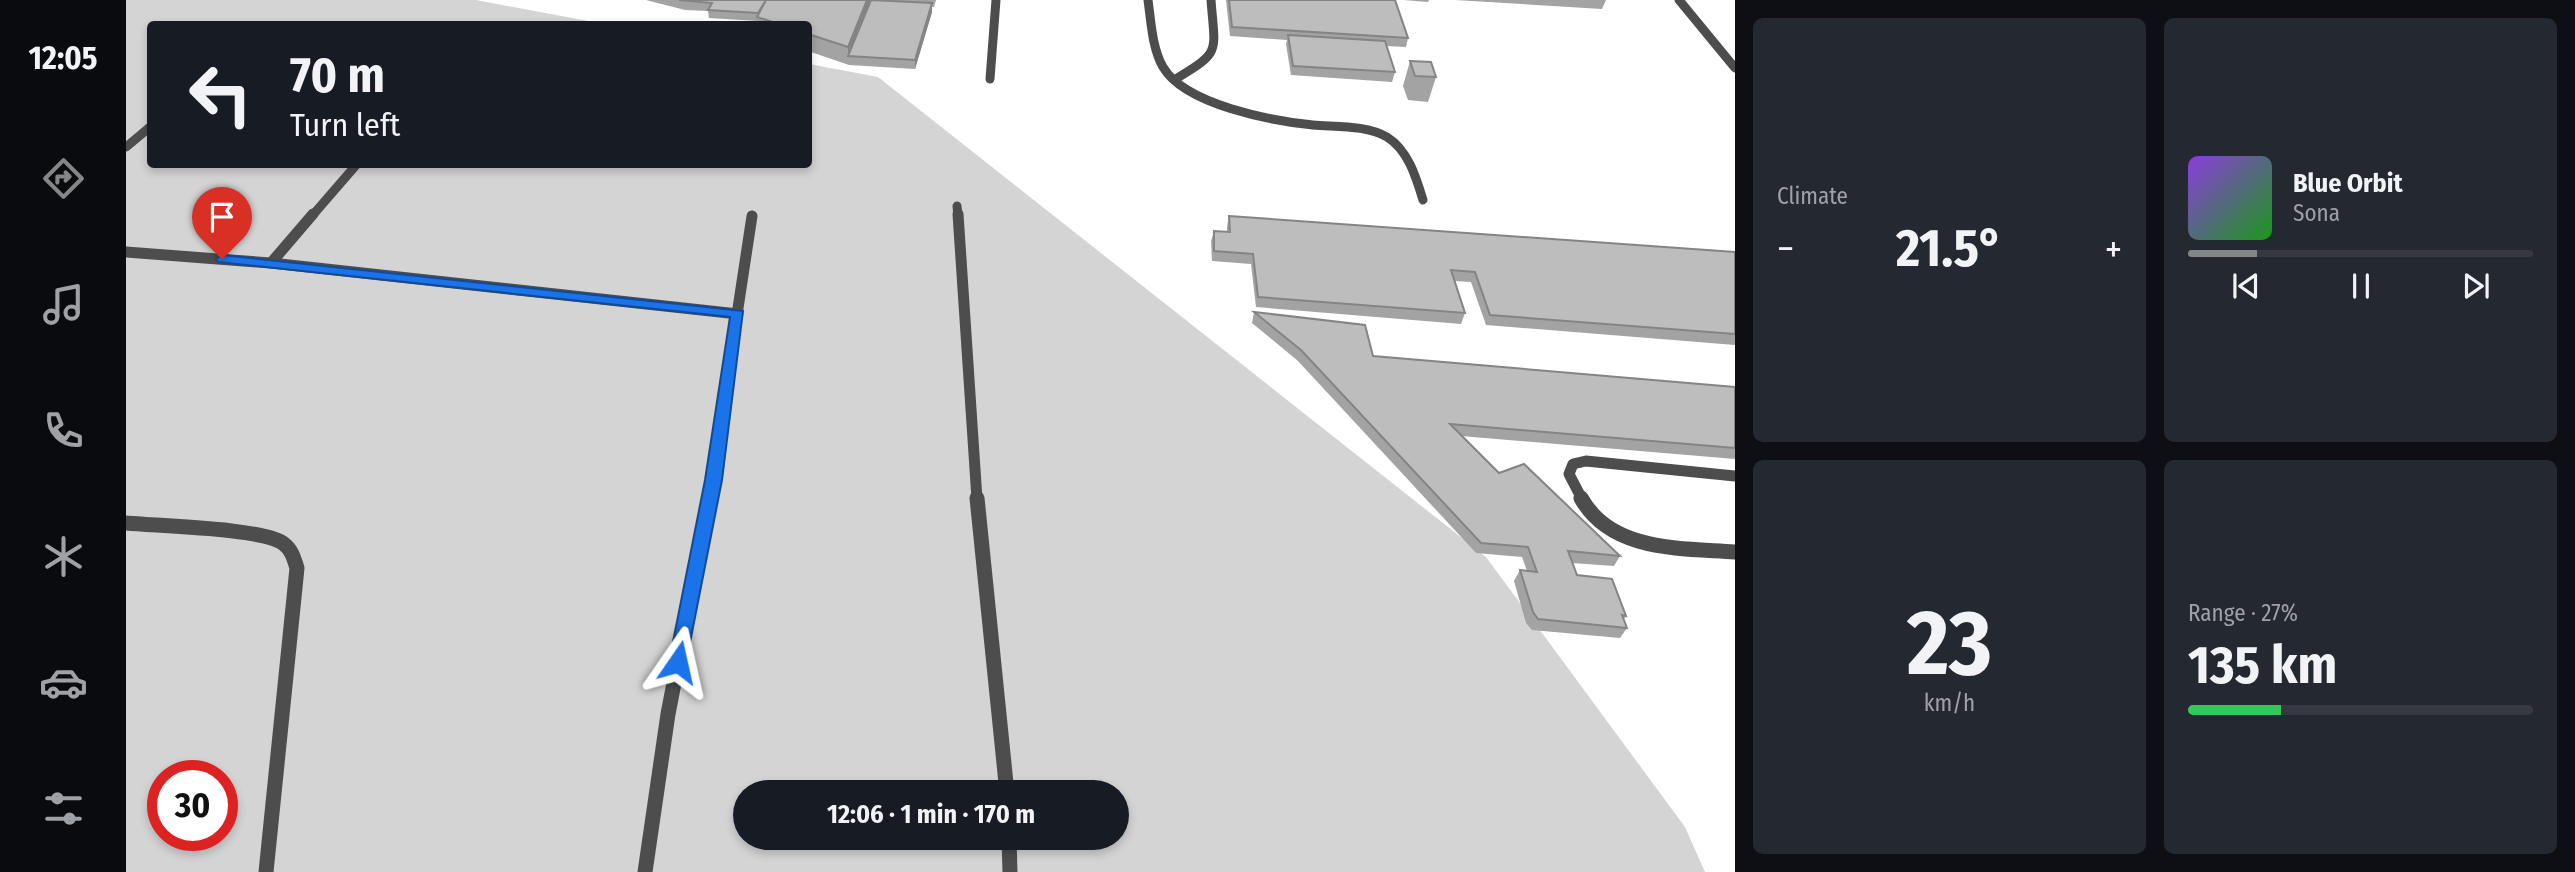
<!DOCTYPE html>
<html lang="en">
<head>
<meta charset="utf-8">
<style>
	:root { --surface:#171b24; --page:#242831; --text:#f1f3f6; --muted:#9ea1a6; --line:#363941; --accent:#858687 }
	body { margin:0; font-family:"Fira Sans Condensed",sans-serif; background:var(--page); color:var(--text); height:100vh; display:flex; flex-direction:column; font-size:26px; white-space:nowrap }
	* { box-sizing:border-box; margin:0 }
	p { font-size:23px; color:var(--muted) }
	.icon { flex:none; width:38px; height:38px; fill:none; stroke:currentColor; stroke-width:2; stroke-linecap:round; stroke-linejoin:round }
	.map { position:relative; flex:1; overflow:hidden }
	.details { display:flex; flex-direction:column; gap:18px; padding:18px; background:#0d0f14; width:840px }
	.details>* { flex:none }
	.banner { position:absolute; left:21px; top:21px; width:665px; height:147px; border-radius:7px; box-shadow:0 4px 10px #0003; background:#171b24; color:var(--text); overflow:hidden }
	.speed { position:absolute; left:21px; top:760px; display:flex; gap:14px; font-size:35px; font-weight:700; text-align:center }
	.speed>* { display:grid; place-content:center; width:91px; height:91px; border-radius:50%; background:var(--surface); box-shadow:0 4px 10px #0003; line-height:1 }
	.speed .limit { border:10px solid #d22; background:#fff; color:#111 }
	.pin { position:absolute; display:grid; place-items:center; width:60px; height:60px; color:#fff; margin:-72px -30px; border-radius:50% 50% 50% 0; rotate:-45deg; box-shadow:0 0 7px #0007 }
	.pin .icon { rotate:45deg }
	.me { position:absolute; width:77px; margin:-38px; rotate:11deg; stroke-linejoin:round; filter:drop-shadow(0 0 5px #0008) }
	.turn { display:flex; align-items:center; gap:24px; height:147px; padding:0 28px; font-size:32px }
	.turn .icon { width:91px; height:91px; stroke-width:2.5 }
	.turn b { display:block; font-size:49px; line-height:60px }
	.big { font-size:52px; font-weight:700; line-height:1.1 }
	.details .widget { flex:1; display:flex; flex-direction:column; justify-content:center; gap:10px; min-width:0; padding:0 24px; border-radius:10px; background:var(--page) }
	.details .dial { align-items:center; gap:0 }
	.dial b { font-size:91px; line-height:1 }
	.song { display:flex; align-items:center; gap:21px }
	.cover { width:84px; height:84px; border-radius:10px; background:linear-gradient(135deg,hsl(270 70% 55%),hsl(120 70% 35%)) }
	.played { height:7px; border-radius:4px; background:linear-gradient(90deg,var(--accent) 20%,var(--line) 20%) }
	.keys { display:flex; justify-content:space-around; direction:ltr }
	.heat { display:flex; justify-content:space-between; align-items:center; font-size:38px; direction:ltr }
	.charge { height:10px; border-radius:5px; background:linear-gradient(90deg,#34c759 27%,var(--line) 0) }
	.details .tiles { flex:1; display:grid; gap:18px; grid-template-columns:repeat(2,1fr) }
	.trip { position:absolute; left:607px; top:780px; width:396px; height:70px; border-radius:35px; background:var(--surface); box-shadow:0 4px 10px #0003; font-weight:700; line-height:70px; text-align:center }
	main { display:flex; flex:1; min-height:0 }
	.menu { display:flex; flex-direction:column; width:126px; justify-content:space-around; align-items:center; background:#090b0e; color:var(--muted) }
	.menu .icon { width:49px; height:49px }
	.menu .on { color:var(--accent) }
	.menu b { font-size:32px; color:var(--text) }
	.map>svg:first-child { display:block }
</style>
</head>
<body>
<main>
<nav class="menu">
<b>12:05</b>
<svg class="icon on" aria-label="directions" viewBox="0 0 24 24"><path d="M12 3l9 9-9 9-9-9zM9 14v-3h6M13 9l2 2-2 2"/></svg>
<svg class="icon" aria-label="music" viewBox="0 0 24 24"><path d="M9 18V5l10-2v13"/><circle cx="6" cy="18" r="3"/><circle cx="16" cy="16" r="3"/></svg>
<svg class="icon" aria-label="phone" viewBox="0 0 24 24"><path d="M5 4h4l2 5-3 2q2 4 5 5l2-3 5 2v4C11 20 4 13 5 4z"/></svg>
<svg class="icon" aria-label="climate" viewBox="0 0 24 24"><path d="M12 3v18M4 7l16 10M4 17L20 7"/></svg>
<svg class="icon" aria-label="car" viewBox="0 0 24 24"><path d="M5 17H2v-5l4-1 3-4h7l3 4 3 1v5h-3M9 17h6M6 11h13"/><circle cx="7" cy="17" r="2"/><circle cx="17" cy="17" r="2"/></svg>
<svg class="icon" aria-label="filters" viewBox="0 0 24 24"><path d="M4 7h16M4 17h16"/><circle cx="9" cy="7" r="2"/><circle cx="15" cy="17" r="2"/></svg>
</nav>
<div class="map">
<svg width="1609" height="872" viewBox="0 0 1609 872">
	<rect width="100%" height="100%" fill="#fff"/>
	<path fill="#d4d4d4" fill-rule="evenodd" d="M 0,0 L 350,0 L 478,24 L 24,24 L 24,164 L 682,164 L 683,64 L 752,77 L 1360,557 L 1559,827 L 1579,872 L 0,872 ZM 37,775 L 96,775 L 96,835 L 37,835 ZM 620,793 L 990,793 L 990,838 L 620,838 Z"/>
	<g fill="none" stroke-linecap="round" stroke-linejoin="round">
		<path stroke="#4d4d4d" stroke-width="9" d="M 1022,0 C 1025,21 1026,48 1037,67 C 1059,105 1147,121 1187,125 C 1210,127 1241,125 1261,137 C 1282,150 1290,177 1297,200
			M 1553,0 L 1609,68
			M 864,79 L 870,0
			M 1048,80 C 1096,51 1089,54 1085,0
			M 0,147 L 24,127
			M 831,206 L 832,216
			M 186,216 L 231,164"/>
		<path stroke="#4d4d4d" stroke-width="11" d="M 832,214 L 851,499
			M 0,252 L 145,263 L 612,314
			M 145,263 L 187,214
			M 583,499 L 626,216
			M 1456,499 L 1443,474 L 1447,464 L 1460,461 L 1609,476"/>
		<path stroke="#4d4d4d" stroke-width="15" d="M 851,498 L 881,793
			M 1455,498 C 1485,552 1555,548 1609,552
			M 0,523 C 30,526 139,528 158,544 C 166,550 168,559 171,568 L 140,872
			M 883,838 L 884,872
			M 519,872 L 542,714 L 584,498"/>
	</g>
	<path fill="#a3a3a3" d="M 520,0 L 810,0 L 808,7 L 806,7 L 806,12 L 789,69 L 723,65 L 682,51 L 682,24 L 632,24 L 632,21 L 583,18 L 582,11 L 559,10 Z
		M 1100,0 L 1269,0 L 1282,38 L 1280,47 L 1260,46 L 1269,72 L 1266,82 L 1165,75 L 1160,44 L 1161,40 L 1104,36 Z
		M 1277,0 L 1303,0 L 1302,2 Z
		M 1329,0 L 1480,0 L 1476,9 Z
		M 1284,61 L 1310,77 L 1302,102 L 1282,100 L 1277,86 Z
		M 1103,216 L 1609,252 L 1609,345 L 1360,325 L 1345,282 L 1328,281 L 1339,313 L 1335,324 L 1130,307 L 1125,264 L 1086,261 L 1085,241 L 1088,231 L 1101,232 L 1101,226 Z
		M 1128,312 L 1247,356 L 1609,387 L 1609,459 L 1335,436 L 1373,473 L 1494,556 L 1488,566 L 1446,563 L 1451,575 L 1500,616 L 1498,619 L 1501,628 L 1494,638 L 1406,630 L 1400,623 L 1388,581 L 1394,570 L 1401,571 L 1396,557 L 1350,553 L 1172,361 L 1126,323 Z"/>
	<path fill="#848484" d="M 741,0 L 747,0 L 722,56 L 722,47 Z
		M 806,3 L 806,12 L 789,69 L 789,60 Z"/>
	<path fill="#bdbdbd" stroke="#848484" stroke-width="2" d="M 553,0 L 640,0 L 632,13 L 582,10 L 586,3 Z
		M 640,0 L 741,0 L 722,47 L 682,34 L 682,24 L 653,24 L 631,17 Z
		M 745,0 L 806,3 L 789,60 L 722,56 Z
		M 1103,0 L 1269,0 L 1282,38 L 1106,27 Z
		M 1162,35 L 1259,41 L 1269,72 L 1167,66 Z
		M 1284,61 L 1305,62 L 1310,77 L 1289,76 Z
		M 1103,216 L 1609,252 L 1609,334 L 1364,315 L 1349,272 L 1325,270 L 1339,313 L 1132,297 L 1127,254 L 1088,251 L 1088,231 L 1104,232 Z
		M 1128,312 L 1239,325 L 1247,356 L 1609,387 L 1609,448 L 1324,424 L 1373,473 L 1398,464 L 1494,556 L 1442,551 L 1451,575 L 1486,579 L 1500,616 L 1496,615 L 1501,628 L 1412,619 L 1407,612 L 1394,570 L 1411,572 L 1402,547 L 1355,543 L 1175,350 Z"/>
	<path fill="#1a73e8" stroke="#114b97" stroke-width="2" d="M 96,255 L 617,311 L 596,480 L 559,668 L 546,668 L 543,662 L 579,480 L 604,317 L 92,262 L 90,259 Z"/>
</svg>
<div class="speed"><div class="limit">30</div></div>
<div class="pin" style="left:96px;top:259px;background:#d93025"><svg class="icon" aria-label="arrive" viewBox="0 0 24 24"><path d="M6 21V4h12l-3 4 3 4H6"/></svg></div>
<svg class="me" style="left:552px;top:662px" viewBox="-20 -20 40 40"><path d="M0-17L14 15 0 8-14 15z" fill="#1a73e8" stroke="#fff" stroke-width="4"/></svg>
<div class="trip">12:06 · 1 min · 170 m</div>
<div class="banner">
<div class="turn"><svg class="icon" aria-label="left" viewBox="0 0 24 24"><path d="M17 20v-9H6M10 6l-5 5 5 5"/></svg><div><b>70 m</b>Turn left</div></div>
</div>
</div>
<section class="details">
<div class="tiles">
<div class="widget"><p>Climate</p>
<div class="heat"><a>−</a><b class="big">21.5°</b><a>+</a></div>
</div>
<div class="widget">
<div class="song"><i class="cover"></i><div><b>Blue Orbit</b><p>Sona</p></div></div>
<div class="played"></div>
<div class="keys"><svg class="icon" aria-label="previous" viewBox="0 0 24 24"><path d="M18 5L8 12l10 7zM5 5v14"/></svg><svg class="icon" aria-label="pause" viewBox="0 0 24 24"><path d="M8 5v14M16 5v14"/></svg><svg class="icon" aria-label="next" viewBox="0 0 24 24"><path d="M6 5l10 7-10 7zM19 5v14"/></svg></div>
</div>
<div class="widget dial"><b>23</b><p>km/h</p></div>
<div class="widget"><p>Range · 27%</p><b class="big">135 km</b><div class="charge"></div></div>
</div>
</section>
</main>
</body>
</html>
